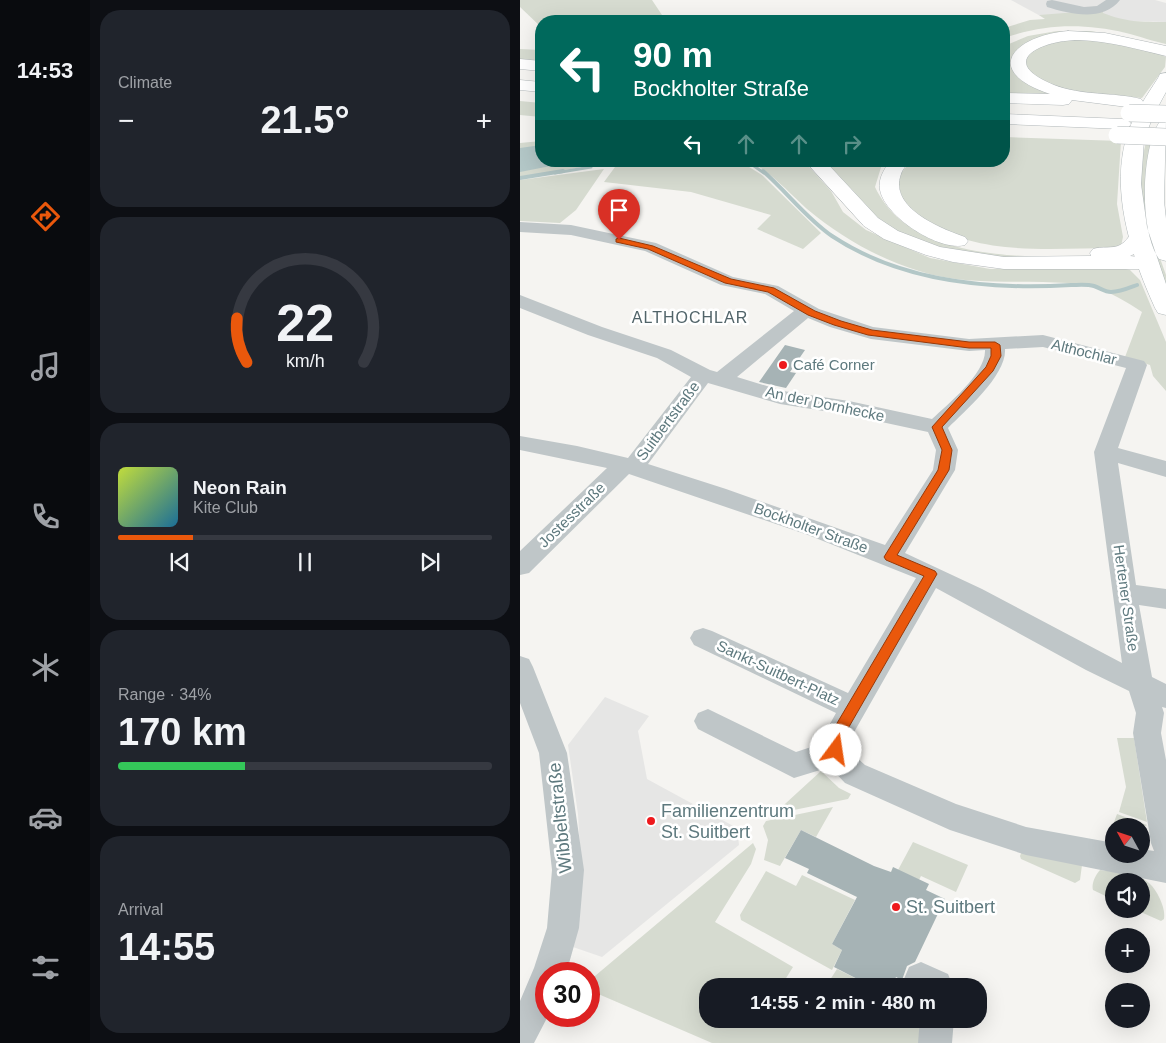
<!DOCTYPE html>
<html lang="en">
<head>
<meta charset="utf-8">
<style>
	:root { --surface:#171b24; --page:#20242c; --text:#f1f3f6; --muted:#9ea1a6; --line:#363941; --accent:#ea580c }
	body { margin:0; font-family:Arial,sans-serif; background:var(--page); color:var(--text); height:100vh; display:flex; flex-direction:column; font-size:19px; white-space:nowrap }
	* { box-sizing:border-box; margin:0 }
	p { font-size:16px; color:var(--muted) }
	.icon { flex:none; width:28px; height:28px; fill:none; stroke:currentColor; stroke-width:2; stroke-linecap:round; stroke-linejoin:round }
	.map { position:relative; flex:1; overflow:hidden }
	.panel { display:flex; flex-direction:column; gap:10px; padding:10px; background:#0d0f14; width:430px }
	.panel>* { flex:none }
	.guide { position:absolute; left:15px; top:15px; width:475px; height:152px; border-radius:20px; box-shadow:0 5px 20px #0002; background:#00695c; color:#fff; overflow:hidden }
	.needle { width:32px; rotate:310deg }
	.tools { position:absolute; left:585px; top:818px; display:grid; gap:10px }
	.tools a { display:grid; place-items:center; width:45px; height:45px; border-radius:50%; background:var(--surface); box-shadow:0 5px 20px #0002; font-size:25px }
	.speed { position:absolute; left:15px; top:962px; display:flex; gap:10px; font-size:25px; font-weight:700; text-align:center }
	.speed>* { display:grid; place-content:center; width:65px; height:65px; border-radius:50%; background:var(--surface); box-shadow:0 5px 20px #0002; line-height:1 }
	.speed .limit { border:8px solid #d22; background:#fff; color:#111 }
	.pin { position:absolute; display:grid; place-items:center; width:42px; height:42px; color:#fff; margin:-51px -21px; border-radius:50% 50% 50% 0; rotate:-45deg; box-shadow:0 0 5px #0007 }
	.pin .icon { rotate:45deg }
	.me { position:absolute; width:55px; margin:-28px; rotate:14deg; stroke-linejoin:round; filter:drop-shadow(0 0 4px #0008) }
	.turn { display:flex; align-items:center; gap:18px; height:105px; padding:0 15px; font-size:22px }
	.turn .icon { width:65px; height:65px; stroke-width:2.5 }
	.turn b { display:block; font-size:35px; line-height:42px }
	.lanes { display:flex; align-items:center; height:48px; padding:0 15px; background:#0003; justify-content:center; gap:25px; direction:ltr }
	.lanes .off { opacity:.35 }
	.big { font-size:38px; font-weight:600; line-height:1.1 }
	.panel .widget { flex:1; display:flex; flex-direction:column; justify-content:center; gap:8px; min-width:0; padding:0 18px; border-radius:20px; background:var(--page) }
	.panel .dial { align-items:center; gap:0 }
	.dial svg { height:130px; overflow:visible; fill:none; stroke:var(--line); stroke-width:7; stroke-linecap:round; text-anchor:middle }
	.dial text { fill:var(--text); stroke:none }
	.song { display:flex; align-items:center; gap:15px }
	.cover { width:60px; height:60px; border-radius:8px; background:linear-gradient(135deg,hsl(70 70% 55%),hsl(200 70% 35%)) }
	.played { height:5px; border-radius:2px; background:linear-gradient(90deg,var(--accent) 20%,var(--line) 20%) }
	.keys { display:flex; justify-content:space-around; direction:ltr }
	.heat { display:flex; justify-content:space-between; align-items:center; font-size:28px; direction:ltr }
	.charge { height:8px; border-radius:4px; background:linear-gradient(90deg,#34c759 34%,var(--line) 0) }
	.trip { position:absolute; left:179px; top:978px; width:288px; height:50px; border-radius:20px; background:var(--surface); box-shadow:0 5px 20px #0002; font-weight:600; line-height:50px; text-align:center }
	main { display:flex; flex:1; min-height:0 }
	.tabs { display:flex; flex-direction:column; width:90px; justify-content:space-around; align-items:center; background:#090b0e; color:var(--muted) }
	.tabs .icon { width:35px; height:35px }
	.tabs .on { color:var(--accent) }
	.tabs b { font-size:22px; color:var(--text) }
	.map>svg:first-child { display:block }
</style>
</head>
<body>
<main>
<nav class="tabs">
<b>14:53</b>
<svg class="icon on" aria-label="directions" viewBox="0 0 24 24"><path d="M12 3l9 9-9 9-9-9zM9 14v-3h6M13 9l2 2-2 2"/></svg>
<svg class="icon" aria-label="music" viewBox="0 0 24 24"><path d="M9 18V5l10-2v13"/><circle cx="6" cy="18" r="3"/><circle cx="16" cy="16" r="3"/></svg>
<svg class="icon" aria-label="phone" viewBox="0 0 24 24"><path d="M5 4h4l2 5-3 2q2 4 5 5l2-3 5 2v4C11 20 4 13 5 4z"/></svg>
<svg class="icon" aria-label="climate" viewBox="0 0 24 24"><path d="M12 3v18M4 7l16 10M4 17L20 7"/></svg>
<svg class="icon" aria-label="car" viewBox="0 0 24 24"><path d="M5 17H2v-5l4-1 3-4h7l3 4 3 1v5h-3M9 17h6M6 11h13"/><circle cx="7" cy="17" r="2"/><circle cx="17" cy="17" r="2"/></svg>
<svg class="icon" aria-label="filters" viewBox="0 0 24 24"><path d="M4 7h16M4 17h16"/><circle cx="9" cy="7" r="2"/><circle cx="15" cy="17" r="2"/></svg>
</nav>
<section class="panel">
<div class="widget"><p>Climate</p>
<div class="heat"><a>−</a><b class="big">21.5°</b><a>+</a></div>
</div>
<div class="widget dial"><svg viewBox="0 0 100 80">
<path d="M14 69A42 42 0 1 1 86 69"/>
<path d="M14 69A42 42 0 0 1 8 42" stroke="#ea580c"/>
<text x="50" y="56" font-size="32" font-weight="700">22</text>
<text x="50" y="72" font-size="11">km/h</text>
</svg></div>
<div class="widget">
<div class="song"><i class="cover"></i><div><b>Neon Rain</b><p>Kite Club</p></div></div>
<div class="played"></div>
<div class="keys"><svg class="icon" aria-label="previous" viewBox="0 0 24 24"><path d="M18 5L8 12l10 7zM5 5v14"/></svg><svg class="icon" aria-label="pause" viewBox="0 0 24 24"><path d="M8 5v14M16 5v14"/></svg><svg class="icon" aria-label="next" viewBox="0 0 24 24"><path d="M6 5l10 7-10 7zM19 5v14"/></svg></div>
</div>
<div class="widget"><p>Range · 34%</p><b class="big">170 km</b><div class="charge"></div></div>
<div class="widget"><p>Arrival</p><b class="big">14:55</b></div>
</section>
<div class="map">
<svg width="646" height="1043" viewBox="0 0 646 1043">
	<rect width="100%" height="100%" fill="#f5f4f1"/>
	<path fill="#e6e6e5" d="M 491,0 L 635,0 L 646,3 L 646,22 L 526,19 Z
		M 85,697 L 129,716 L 118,731 L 127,779 L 217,828 L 219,845 L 82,957 L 53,947 L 61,870 L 58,814 L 48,745 Z"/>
	<path fill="#d6dbd0" d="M 0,0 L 132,0 L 146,21 L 21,21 L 21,27 L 0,7 Z
		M 583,10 L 583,13 C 606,22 621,22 646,22 L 646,44 C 635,42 619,36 606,33 C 562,23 526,24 484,38 L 484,28 L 510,20 L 525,19 L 519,15 Z
		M 537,31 L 571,31 L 588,34 L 536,35 L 492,62 L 543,97 L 484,95 L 484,46 L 508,36 Z
		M 556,39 L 600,44 L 642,55 L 646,57 L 645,67 L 622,98 L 562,93 L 524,83 L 506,68 L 505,62 L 507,55 L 522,44 Z
		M 0,49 L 21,50 L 21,62 L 0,60 Z
		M 0,101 L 21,103 L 21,117 L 0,115 Z
		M 484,137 L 601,141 L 597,204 L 603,237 L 601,246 L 594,248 C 532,248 457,257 404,220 C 394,213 387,209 383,199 C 375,180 377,176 391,162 L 484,161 Z
		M 21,141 L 21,161 L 101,161 L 0,177 L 0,143 Z
		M 626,142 L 635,142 L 636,247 L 646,275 L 646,292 C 630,244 612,193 626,142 Z
		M 134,161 L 221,162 L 242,175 L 301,233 L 283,249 L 237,229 L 251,215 L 171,192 L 84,182 L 95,167 Z
		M 229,161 L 284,161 L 311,191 L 323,212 L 346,230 L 410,258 L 470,269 L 581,267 L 602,268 L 610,270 L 620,280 L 646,342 L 646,391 L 633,376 L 630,365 L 605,357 L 622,312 C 607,302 590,292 572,286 C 556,282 539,283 523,282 C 481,281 439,284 399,271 C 357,258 321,237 287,209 C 269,193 251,172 229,161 Z
		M 304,161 L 364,161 L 362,164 L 355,187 C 393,268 523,256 598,257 L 503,260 L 401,245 L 353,219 Z
		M 84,169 L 56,210 L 40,223 L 0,221 L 0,180 Z
		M 597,738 L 614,738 L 627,822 L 599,812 L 606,787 Z
		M 301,771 L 319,788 L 331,794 L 328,799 L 254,814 Z
		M 313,807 L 296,837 L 281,830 L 260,866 L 244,860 L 248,840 L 243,826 L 246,821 Z
		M 597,814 L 627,825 L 621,829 L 621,826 L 594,826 L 594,839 L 590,833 Z
		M 393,842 L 448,865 L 436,892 L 401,876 L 399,880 L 378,870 Z
		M 233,843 L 236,849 L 231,864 L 195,922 L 273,967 L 263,983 L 267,986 L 188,986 L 188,1019 L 408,1019 L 405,1043 L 192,1043 L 69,990 L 69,981 Z
		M 502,851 L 562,865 L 560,880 L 555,883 L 501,859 L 500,856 Z
		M 580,870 C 607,874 628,871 640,899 C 643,906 645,912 644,919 L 641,921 L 614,909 L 621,909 L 621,881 L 594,881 L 594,900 L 573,890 C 571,884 576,874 580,870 Z
		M 246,871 L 276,886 L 282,875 L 335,900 L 312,944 L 322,950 L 312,970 L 221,920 L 220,915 Z
		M 317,969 L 351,986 L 306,986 Z"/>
	<path fill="#b3c7c7" d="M 21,145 L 21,161 L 56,161 L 0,172 L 0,148 Z"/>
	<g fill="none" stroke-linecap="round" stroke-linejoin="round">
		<path stroke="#b3c7c7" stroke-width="3" d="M 227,161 L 244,173
			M 35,173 L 71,167"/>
		<path stroke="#b3c7c7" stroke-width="4" d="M 243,171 C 267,192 286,218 312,236 C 381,282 470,290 551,285 C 558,285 567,284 574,286 C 580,288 585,292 591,292 C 600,292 609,288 617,285
			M 0,178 L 43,171"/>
	</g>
	<path fill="#a6b3b5" d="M 265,345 L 285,350 L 270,372 L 276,373 L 266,388 L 239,382 Z
		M 281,830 L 354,866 L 371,872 L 373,867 L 409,884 L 406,890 L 425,899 L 395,962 L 387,966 L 382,980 L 376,977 L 372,986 L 351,986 L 314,967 L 322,950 L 312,944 L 337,897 L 287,873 L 289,869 L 265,858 Z"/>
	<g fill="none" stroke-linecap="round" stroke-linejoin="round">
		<g stroke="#b0b8ba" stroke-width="1">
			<path id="major" d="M 646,73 L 646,92 L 633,116 L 624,140 L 621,184 L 627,227 L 646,284 L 646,315 L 638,313 L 635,308 C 611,255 589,190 608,132 C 615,113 627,95 638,78 L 640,74 Z
				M 646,120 L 644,201 L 646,219 L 646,261 L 639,259 C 619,231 621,149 640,121 Z"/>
		</g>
		<g stroke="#b2b8ba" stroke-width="1">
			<path id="highway" d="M 548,31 L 585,33 L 646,46 L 646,56 C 617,49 589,41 559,40 C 522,40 475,61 534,85 C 562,96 593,92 621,99 L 624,103 L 621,107 L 615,108 L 552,100 L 549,104 L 543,105 L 484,103 L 484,93 L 530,94 C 461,71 493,36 548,31 Z
				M 0,59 L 21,61 L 21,71 L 0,69 Z
				M 0,80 L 21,82 L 21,92 L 0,90 Z
				M 484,114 L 602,119 L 608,120 L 611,124 L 608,128 L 602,129 L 484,124 Z
				M 285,161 L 305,161 L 358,218 L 378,231 L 420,247 L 484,257 L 571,256 L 570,253 L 573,249 C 581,246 593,249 600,245 C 612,238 608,228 626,233 L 629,237 L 618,252 L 610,256 L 634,259 L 638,263 L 634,267 L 627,269 L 484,269 L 433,262 L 406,255 L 364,239 L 344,226 Z
				M 370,161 L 389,161 C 386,166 382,170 381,174 C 368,208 422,229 445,237 L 448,241 L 445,245 C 420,252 365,217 360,190 C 358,178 364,170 370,161 Z
				M 646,238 L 646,250 L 636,248 L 633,244 L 636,240 Z"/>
		</g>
		<path fill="#bfc6c8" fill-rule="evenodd" d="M 532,0 L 564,7 L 577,6 L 586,0 L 600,0 C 583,22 550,14 527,7 L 526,4 L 527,1 Z
			M 0,222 L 51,225 L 136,243 L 213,277 L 258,286 L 299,309 L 353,327 L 449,339 L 523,335 L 624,361 L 627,365 L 598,448 L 646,461 L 646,477 L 598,463 L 616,585 L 646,589 L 646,609 L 619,605 L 632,677 L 646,684 L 646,708 L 642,707 L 644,713 L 641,733 L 646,760 L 646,883 L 506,855 L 430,830 L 325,783 L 310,767 L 274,778 L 178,729 L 174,721 L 178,713 L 188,709 L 276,752 L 303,743 L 306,731 L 316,713 L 174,645 L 170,638 L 174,631 L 183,628 L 192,631 L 328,693 L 396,578 L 288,535 L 109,474 L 9,573 L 0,575 L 0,551 L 87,468 L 0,450 L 0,436 L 57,446 L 108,458 L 171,377 L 137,358 L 68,335 L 0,308 L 0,295 L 82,327 L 151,350 L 190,370 L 197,372 L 274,311 L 245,294 L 201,285 L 125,251 L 51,235 L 0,232 ZM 288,318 L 310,327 L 351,339 L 449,351 L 465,350 C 466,373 428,404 412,419 L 329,401 L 263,391 L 217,377 ZM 523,347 L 606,368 L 574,452 L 602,663 L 462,589 L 385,553 L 435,470 L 438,450 L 428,428 C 445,411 487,375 485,349 ZM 188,383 L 260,404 L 329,415 L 408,432 L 416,450 L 413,470 L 365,545 L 206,489 L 128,464 ZM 416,588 L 566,670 L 609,691 L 616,713 L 613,733 L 631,843 L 634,851 L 621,849 L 621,854 L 594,854 L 594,843 L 506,827 L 436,804 L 345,765 C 334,755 328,749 333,734 Z
			M 0,656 L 9,659 L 13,667 L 47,753 L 64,870 L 59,928 L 46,974 L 26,974 L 28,1016 L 14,1043 L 0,1043 L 0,1001 L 14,968 L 27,928 L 32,870 L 19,753 L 0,703 Z
			M 401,962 L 428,974 L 433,986 L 387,986 L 384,979 L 389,967 Z
			M 400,1019 L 434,1019 L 432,1043 L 398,1043 Z"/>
		<use href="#major" fill="#fff" fill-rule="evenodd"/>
		<use href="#highway" fill="#fff" fill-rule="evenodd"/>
		<g stroke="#b2b8ba" stroke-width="18" stroke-linecap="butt">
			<path id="highway-bridge" d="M 609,113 L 646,114
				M 597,135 L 646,137"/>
		</g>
		<use href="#highway-bridge" stroke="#fff" stroke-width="17"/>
	</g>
	<path fill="#ea580c" stroke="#983908" d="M 99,238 L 133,246 L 211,279 L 254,288 L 295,311 L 321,321 L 352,330 L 449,342 L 475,342 L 480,345 L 481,356 L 473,371 L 422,427 L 432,450 L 429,470 L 377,555 L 415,571 L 417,574 L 326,732 C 323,740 324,748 321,754 L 316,756 L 311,754 C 307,745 310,739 313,730 L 404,576 L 366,560 L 364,557 L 418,470 L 422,450 L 412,427 L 466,367 L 471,356 L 471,348 L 449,348 L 348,335 L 314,325 L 288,315 L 248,292 L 205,283 L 128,249 L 96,242 L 96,239 Z"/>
	<g fill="#ee191d" stroke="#fff" stroke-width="2">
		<circle cx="263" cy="365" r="5"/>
		<circle cx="131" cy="821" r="5"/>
		<circle cx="376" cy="907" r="5"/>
	</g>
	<g text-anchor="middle" stroke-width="5" stroke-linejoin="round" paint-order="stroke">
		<g font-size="15" fill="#5e797e" stroke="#fff">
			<text transform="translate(564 352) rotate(14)" y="5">Althochlar</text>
			<text transform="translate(305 404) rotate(12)" y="5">An der Dornhecke</text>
			<text transform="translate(148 421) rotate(-53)" y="5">Suitbertstraße</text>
			<text transform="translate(52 515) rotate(-44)" y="5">Jostesstraße</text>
			<text transform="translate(291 528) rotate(20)" y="5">Bockholter Straße</text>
			<text transform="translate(606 598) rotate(82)" y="5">Hertener Straße</text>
			<text transform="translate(258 673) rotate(25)" y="5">Sankt-Suitbert-Platz</text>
		</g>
		<g font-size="15" fill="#5e797e" stroke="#fff" text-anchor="start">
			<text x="273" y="370">Café Corner</text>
		</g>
		<g font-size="16" letter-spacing="1" fill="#516469" stroke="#fff">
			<text x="170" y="323">ALTHOCHLAR</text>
		</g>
		<g font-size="18" fill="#5e797e" stroke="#fff" text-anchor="start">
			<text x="141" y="817">Familienzentrum<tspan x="141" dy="21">St. Suitbert</tspan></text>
			<text x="386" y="913">St. Suitbert</text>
		</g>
		<g font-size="18" fill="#5e797e" stroke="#fff">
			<text transform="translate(40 818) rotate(-96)" y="6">Wibbeltstraße</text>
		</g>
	</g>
</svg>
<div class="tools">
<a><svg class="needle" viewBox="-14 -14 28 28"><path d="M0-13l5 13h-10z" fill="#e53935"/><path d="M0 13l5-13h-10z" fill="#9ea1a6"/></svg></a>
<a><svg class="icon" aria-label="sound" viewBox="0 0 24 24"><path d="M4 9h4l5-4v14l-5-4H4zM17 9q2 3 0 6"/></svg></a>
<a>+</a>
<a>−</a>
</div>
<div class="speed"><div class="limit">30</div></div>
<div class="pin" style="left:99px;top:240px;background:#d93025"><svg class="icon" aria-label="arrive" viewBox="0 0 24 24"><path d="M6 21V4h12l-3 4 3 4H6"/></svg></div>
<svg class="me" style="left:316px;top:750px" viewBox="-20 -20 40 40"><circle r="19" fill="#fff"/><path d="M0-13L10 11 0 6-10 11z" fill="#ea580c"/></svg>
<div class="trip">14:55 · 2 min · 480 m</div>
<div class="guide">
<div class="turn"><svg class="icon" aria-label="left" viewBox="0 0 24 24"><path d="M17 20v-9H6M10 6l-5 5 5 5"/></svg><div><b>90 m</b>Bockholter Straße</div></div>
<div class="lanes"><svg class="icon" aria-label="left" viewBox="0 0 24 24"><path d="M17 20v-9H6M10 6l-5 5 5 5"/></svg><svg class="icon off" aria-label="ahead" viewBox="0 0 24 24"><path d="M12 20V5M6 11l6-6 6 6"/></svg><svg class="icon off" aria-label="ahead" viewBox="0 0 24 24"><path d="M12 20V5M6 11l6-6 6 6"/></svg><svg class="icon off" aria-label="right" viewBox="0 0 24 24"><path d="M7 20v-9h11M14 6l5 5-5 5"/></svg></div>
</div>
</div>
</main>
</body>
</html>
